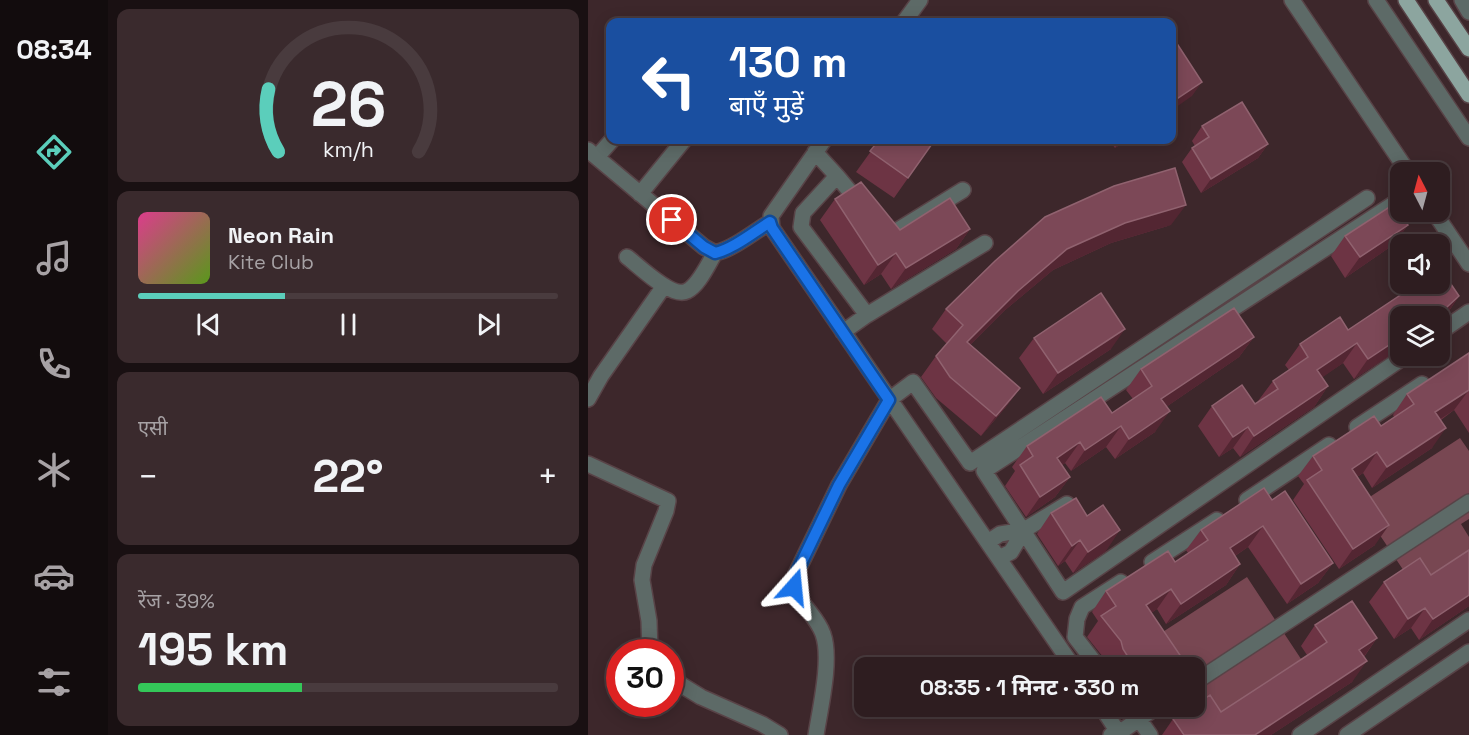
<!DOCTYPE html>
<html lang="hi">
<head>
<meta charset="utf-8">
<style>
	:root { --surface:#2e1d20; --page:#3a2a2d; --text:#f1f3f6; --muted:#a7a2a5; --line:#493b3e; --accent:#5bcebb }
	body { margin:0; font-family:"Space Grotesk","Noto Sans Devanagari",sans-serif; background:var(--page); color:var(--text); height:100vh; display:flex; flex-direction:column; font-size:22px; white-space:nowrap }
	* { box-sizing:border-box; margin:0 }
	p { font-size:20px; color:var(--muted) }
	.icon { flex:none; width:33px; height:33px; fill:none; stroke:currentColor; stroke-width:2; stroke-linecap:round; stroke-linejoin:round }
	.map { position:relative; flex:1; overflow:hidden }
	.panel { display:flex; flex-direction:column; gap:9px; padding:9px; background:#191012; width:480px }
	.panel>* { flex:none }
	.hud { position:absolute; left:18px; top:18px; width:570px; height:126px; border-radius:12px; box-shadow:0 3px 15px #0003,0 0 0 2px var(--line); background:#1a4fa0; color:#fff; overflow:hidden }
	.needle { width:39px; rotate:354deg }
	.tools { position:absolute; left:802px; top:162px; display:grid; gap:12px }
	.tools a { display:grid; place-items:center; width:60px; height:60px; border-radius:12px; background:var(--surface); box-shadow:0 3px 15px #0003,0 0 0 2px var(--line); font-size:30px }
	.speed { position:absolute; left:18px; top:639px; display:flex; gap:12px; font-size:30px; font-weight:700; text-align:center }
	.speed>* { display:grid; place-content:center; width:78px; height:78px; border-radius:50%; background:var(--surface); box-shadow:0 3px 15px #0003,0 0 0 2px var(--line); line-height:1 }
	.speed .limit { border:9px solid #d22; background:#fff; color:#111 }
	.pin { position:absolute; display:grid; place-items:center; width:51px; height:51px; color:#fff; margin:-26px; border:3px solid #fff; border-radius:50%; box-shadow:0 2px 6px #0007 }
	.me { position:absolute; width:66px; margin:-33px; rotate:18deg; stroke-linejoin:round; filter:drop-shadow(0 0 4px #0008) }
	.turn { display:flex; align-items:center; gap:21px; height:126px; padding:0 24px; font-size:27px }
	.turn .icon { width:78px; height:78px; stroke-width:2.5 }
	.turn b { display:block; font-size:42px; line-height:51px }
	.big { font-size:45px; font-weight:700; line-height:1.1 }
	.panel .card { flex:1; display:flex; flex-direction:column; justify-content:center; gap:9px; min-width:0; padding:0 21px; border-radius:12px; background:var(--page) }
	.panel .dial { align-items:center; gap:0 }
	.dial svg { height:156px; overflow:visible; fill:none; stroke:var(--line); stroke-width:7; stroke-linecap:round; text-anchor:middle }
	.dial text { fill:var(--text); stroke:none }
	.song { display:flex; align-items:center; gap:18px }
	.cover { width:72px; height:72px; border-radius:9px; background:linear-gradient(135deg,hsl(330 70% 55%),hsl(90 70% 35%)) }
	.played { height:6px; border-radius:3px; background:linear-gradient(90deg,var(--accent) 35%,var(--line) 35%) }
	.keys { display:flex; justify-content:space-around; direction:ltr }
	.heat { display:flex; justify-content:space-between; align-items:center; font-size:33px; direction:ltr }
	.charge { height:9px; border-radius:4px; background:linear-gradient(90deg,#34c759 39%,var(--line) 0) }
	.trip { position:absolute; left:266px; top:657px; width:351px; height:60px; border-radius:12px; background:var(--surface); box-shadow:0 3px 15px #0003,0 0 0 2px var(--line); font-weight:700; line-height:60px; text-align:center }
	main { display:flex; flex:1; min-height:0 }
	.menu { display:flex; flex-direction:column; width:108px; justify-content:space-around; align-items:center; background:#120c0d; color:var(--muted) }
	.menu .icon { width:42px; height:42px }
	.menu .selected { color:var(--accent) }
	.menu b { font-size:27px; color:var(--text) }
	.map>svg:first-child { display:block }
</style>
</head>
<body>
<main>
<nav class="menu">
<b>08:34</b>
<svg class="icon selected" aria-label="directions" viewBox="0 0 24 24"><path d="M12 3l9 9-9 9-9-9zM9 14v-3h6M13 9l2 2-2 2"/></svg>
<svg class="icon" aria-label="music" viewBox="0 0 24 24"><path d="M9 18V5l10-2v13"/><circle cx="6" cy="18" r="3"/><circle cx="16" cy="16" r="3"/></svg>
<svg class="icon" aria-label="phone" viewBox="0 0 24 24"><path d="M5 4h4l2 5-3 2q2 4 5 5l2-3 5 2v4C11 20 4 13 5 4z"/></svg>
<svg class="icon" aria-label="climate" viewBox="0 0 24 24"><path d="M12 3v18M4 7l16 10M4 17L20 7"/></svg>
<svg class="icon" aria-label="car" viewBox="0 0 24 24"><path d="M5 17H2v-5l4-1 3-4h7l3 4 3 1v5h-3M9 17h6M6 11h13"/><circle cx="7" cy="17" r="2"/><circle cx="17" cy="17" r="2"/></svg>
<svg class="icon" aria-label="filters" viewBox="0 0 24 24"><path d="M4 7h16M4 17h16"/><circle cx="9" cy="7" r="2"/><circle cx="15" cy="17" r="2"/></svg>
</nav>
<section class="panel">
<div class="card dial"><svg viewBox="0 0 100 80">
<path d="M14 69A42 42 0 1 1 86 69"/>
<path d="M14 69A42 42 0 0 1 9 37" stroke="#5bcebb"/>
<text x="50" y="56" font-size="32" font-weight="700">26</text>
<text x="50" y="72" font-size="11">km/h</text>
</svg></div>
<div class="card">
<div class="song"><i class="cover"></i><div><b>Neon Rain</b><p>Kite Club</p></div></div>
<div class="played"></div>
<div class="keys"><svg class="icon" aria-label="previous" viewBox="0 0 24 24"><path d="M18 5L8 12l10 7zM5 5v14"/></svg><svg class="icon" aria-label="pause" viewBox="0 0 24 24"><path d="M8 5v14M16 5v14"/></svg><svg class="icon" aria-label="next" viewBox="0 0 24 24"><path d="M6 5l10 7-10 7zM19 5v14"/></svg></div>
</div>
<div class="card"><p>एसी</p>
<div class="heat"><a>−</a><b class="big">22°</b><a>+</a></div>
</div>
<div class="card"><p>रेंज · 39%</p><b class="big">195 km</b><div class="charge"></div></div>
</section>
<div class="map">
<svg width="881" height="735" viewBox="0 0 881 735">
	<rect width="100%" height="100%" fill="#3d272b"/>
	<path fill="#784752" d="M 872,438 L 881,451 L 881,519 L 873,524 L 881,537 L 881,555 L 828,589 L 771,504 Z
		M 659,577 L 715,662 L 621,724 L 606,702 L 606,668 L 583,667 L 564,639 Z"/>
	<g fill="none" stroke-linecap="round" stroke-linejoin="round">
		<g stroke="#584347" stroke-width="18">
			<path id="minor" d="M 704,0 L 820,172
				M 788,0 L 881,138
				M 874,0 L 881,12
				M 316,22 L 332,0
				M 236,140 L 183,216 L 184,228 L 486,668
				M 0,150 L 116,247 L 127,253 C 145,249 166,232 182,222
				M 227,152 L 249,176 L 215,213 L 213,227 L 279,315
				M 9,157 L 24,140
				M 249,176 L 274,206
				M 52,194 L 96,140
				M 813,199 L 396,471 L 475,592 L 817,356
				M 846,212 L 881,264
				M 293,229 L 301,233 L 307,232 L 375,190
				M 39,257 C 51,266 84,299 99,291 C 111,285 120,264 127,253
				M 255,332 L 279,315 L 397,243
				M 852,332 L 881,312
				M 0,399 L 13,376 L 76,286
				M 769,427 L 834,384
				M 0,464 L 80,501 L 78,511 L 56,565 L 54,580 L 61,621 L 62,652
				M 659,500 L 741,445
				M 400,542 L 412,534 L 436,530 L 479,504
				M 411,558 L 423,552 L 436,530
				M 564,562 L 629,520
				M 511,668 L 487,637 L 489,619 L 494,607 L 533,582
				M 82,678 L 113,697 L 174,724 L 192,735
				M 606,683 L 881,502
				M 513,706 L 532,735
				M 542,706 L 562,735
				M 228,735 C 232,709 244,659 235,634 C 228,613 205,601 206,578 L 251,485 L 301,400 L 325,382 L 382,463 L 779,198
				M 523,735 L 531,733 L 570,706
				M 712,735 L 881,620
				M 759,735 L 881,652"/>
		</g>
		<g stroke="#584347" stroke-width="18">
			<path id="major" d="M 818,0 L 881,95
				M 848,0 L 881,49"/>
		</g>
		<use href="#minor" stroke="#5d6a67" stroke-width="15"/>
		<use href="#major" stroke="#8ca59f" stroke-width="15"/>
	</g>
	<path fill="#6d3444" d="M 614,126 L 680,144 L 670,158 L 613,193 L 594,162 L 604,148 L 607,146 L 604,141 Z
		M 291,140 L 344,144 L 306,198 L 268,172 Z
		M 521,140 L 539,140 L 527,148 Z
		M 247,199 L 312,230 L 382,229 L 368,249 L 303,289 L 293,274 L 276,285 L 232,220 Z
		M 583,225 L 523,243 L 465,270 L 416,311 L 382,345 L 432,388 L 417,408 L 393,436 L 348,398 L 333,377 L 348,356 L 359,344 L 344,329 L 358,309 L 407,261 Z
		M 820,225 L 805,245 L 757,278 L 743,256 L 757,236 Z
		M 852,268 L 871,296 L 857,317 L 852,321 L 852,316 L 813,316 L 813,348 L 766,379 L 755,363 L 734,377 L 740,386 L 726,407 L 652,457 L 645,448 L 631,457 L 610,426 L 624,406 L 654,385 L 667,404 L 671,402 L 670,401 L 685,381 L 701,370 L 697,365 L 712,344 L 752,317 L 760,330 L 829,284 L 852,284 Z
		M 666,337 L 651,357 L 578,407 L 567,432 L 527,459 L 518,447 L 483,471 L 477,463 L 474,465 L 482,477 L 467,497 L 438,517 L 417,486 L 427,471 L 424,467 L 439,446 L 524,413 L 545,399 L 538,390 L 553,369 Z
		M 446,338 L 523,349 L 455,394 L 431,358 Z
		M 881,353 L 881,433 L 866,410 L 853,420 L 844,448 L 784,488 L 775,473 L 769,477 L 787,545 L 751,569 L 705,500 L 716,484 L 710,476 L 725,456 L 793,426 L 806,417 L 805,415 L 819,394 Z
		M 684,500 L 745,563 L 730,583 L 699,604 L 660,547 L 647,556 L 652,564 L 638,585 L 578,624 L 569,609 L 563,613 L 591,668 L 520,668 L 519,662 L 499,637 L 510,621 L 504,612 L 518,591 L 587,562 L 600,553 L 598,550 L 613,530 Z
		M 463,513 L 499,516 L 518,551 L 485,573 L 477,561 L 470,566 L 449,534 Z
		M 843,575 L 881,606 L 831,640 L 823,628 L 806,639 L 781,602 L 796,582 Z
		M 727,625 L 789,638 L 776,657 L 764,682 L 683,735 L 574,735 L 585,719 L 633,712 L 719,655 L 713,646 Z"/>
	<path fill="#532632" d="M 614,82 L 604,96 L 584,110 L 584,102 Z
		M 532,140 L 539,140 L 527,148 Z
		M 680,144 L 670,158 L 613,193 L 623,179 Z
		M 598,205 L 583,225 L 523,243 L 465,270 L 416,311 L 364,363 L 379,342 L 430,291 L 479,249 L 537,223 Z
		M 820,225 L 805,245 L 757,278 L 772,257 Z
		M 382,229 L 368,249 L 303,289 L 318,268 Z
		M 308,253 L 293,274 L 276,285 L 290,265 Z
		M 871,296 L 857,317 L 852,321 L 852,316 L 844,316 Z
		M 537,329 L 523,349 L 455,394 L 470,373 Z
		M 666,337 L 651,357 L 559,420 L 573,399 Z
		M 813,337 L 813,348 L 766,379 L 780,359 Z
		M 769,343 L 755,363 L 715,391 L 729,370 Z
		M 740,386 L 726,407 L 652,457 L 666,436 Z
		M 432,388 L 417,408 L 393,436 L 408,416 Z
		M 881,390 L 866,410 L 833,432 L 847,412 Z
		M 582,411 L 567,432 L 527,459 L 541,439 Z
		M 533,426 L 518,447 L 483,471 L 497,450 Z
		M 660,427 L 645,448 L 631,457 L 645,437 Z
		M 858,428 L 844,448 L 784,488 L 799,467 Z
		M 492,442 L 477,463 L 454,478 L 469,458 Z
		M 789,452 L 775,473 L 750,489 L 764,469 Z
		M 482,477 L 467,497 L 438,517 L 452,497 Z
		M 801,525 L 787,545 L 751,569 L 765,549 Z
		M 675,526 L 660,547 L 627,569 L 642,548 Z
		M 532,530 L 518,551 L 485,573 L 500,552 Z
		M 492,540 L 477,561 L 470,566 L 484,546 Z
		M 745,563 L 730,583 L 699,604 L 713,584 Z
		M 652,564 L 638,585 L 578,624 L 593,604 Z
		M 583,589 L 569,609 L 544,626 L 558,605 Z
		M 881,595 L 881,606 L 831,640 L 845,619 Z
		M 837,608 L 823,628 L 806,639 L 820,619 Z
		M 789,638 L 774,659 L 771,650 Z
		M 596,661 L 591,668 L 586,668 Z
		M 779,661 L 764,682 L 683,735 L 667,735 Z"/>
	<path fill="#7c4857" stroke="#90626f" stroke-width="1.5" d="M 586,39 L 614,82 L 584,102 L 584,40 Z
		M 654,102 L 680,144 L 623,179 L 604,148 L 621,137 L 614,126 Z
		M 291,140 L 338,140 L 344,144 L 320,178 L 282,151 Z
		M 587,168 L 598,205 L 537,223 L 479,249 L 430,291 L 379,342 L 432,388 L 408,416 L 362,377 L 348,356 L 375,325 L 358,309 L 407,261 L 457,217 L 526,186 Z
		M 273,182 L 312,230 L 362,198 L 382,229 L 318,268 L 308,253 L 290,265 L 247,199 Z
		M 806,204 L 820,225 L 772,257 L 757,236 Z
		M 852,268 L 871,296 L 858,308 L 844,316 L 813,316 L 813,337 L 780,359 L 769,343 L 729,370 L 740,386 L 666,436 L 660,427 L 645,437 L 624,406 L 654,385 L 667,404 L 690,389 L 685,381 L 720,357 L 712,344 L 752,317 L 760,330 L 829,284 L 852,284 Z
		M 513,293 L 537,329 L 470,373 L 446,338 Z
		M 646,308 L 666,337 L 573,399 L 582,411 L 541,439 L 533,426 L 497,450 L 492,442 L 469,458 L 482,477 L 452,497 L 432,465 L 445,456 L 439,446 L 513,397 L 524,413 L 564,386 L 553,369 Z
		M 881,353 L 881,390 L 847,412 L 858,428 L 799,467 L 789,452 L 764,469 L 801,525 L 765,549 L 719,480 L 734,470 L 725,456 L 786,416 L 793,426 L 826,404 L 819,394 Z
		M 676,488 L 684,500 L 697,491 L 745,563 L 713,584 L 675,526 L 642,548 L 652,564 L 593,604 L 583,589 L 558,605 L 596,661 L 586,668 L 547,668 L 535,649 L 533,641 L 513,616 L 528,606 L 518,591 L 580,551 L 587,562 L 620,540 L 613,530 Z
		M 488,498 L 499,516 L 515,505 L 532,530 L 500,552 L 492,540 L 484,546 L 463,513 Z
		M 881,550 L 881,595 L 845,619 L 837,608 L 820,619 L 796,582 L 832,558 L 843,575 Z
		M 764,601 L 789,638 L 771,650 L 779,661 L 667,735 L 596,735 L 585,719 L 604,706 L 606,706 L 622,695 L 633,712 L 723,653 L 739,642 L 727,625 Z"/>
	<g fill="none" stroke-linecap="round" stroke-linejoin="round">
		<g stroke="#114b97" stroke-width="15">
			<path id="route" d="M 84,220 L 116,247 L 127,253 C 145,249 166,232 182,222 L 184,228 L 301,400 L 251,485 L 206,578 L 206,587"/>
		</g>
		<use href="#route" stroke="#1a73e8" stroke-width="10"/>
	</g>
</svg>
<div class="tools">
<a><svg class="needle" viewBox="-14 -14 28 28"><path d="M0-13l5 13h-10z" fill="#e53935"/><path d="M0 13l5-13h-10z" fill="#a7a2a5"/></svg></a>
<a><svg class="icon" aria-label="sound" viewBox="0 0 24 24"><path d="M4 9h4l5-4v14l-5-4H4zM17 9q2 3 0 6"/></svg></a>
<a><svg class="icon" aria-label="layers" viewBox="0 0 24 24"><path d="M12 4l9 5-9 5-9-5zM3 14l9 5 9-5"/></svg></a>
</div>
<div class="speed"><div class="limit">30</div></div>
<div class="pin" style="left:84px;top:220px;background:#d93025"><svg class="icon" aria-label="arrive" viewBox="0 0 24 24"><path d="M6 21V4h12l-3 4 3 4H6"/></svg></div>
<svg class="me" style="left:206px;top:587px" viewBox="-20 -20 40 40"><path d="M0-17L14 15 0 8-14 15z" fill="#1a73e8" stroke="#fff" stroke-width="4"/></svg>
<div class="trip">08:35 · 1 मिनट · 330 m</div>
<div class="hud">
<div class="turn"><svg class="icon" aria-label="left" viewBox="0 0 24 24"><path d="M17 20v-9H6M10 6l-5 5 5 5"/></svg><div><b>130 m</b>बाएँ मुड़ें</div></div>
</div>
</div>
</main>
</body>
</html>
